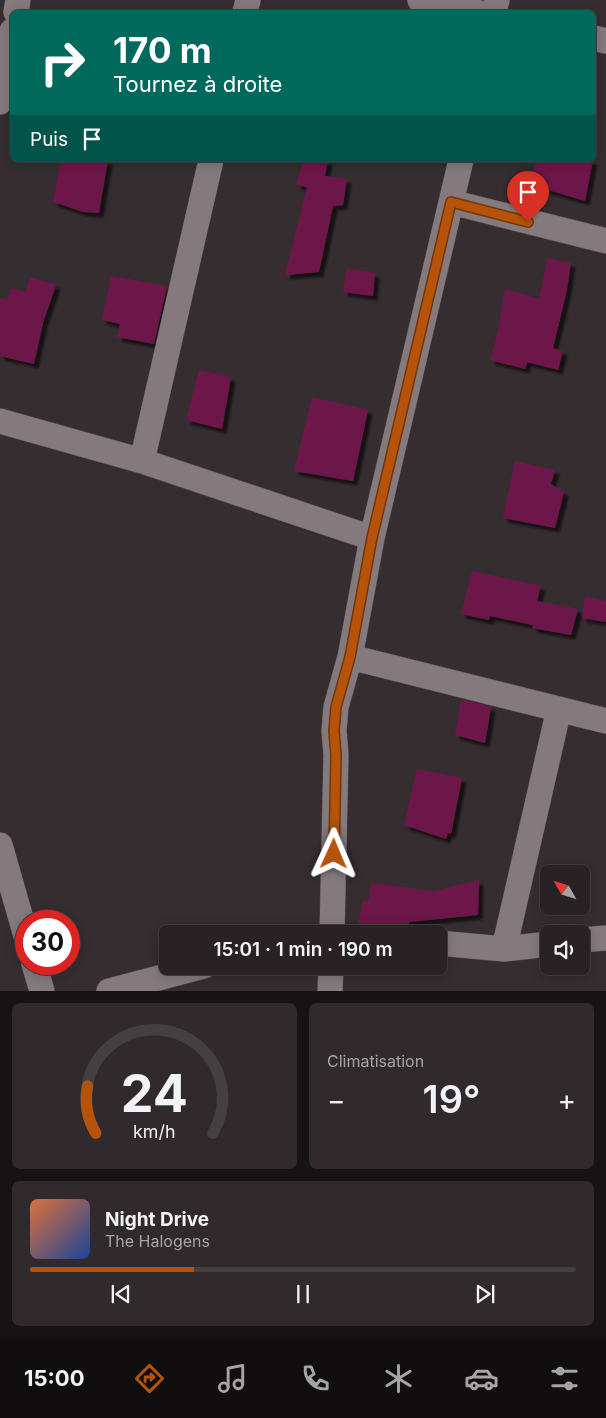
<!DOCTYPE html>
<html lang="fr">
<head>
<meta charset="utf-8">
<style>
	:root { --surface:#282224; --page:#302a2c; --text:#f1f3f6; --muted:#a5a4a6; --line:#443f41; --accent:#b45309 }
	body { margin:0; font-family:Inter,sans-serif; background:var(--page); color:var(--text); height:100vh; display:flex; flex-direction:column; font-size:19px; white-space:nowrap }
	* { box-sizing:border-box; margin:0 }
	p { font-size:16px; color:var(--muted) }
	.icon { flex:none; width:28px; height:28px; fill:none; stroke:currentColor; stroke-width:2; stroke-linecap:round; stroke-linejoin:round }
	.map { position:relative; height:991px; overflow:hidden }
	.drawer { display:flex; flex-direction:column; gap:12px; padding:12px; background:#161314; flex:1 }
	.drawer>* { flex:none }
	.banner { position:absolute; left:10px; top:10px; width:586px; height:152px; border-radius:8px; box-shadow:0 2px 12px #0003,0 0 0 1px var(--line); background:#00695c; color:#fff; overflow:hidden }
	.needle { width:32px; rotate:309deg }
	.buttons { position:absolute; left:540px; top:865px; display:grid; gap:10px }
	.buttons a { display:grid; place-items:center; width:50px; height:50px; border-radius:8px; background:var(--surface); box-shadow:0 2px 12px #0003,0 0 0 1px var(--line); font-size:25px }
	.speed { position:absolute; left:15px; top:910px; display:flex; gap:10px; font-size:25px; font-weight:700; text-align:center }
	.speed>* { display:grid; place-content:center; width:65px; height:65px; border-radius:50%; background:var(--surface); box-shadow:0 2px 12px #0003,0 0 0 1px var(--line); line-height:1 }
	.speed .limit { border:8px solid #d22; background:#fff; color:#111 }
	.pin { position:absolute; display:grid; place-items:center; width:42px; height:42px; color:#fff; margin:-51px -21px; border-radius:50% 50% 50% 0; rotate:-45deg; box-shadow:0 0 5px #0007 }
	.pin .icon { rotate:45deg }
	.me { position:absolute; width:55px; margin:-28px; rotate:1deg; stroke-linejoin:round; filter:drop-shadow(0 0 4px #0008) }
	.turn { display:flex; align-items:center; gap:18px; height:105px; padding:0 20px; font-size:22px }
	.turn .icon { width:65px; height:65px; stroke-width:2.5 }
	.turn b { display:block; font-size:35px; line-height:42px }
	.then { display:flex; align-items:center; height:48px; padding:0 20px; background:#0003; gap:10px; font-size:19px }
	.big { font-size:38px; font-weight:600; line-height:1.1 }
	.drawer .card { flex:1; display:flex; flex-direction:column; justify-content:center; gap:8px; min-width:0; padding:0 18px; border-radius:8px; background:var(--page) }
	.drawer .dial { align-items:center; gap:0 }
	.dial svg { height:130px; overflow:visible; fill:none; stroke:var(--line); stroke-width:7; stroke-linecap:round; text-anchor:middle }
	.dial text { fill:var(--text); stroke:none }
	.song { display:flex; align-items:center; gap:15px }
	.cover { width:60px; height:60px; border-radius:8px; background:linear-gradient(135deg,hsl(20 70% 55%),hsl(220 70% 35%)) }
	.played { height:5px; border-radius:2px; background:linear-gradient(90deg,var(--accent) 30%,var(--line) 30%) }
	.keys { display:flex; justify-content:space-around; direction:ltr }
	.heat { display:flex; justify-content:space-between; align-items:center; font-size:28px; direction:ltr }
	.drawer .tiles { flex:1; display:grid; gap:12px; grid-template-columns:1fr 1fr }
	.card:last-child { grid-column:span 2 }
	.trip { position:absolute; left:159px; top:925px; width:288px; height:50px; border-radius:8px; background:var(--surface); box-shadow:0 2px 12px #0003,0 0 0 1px var(--line); font-weight:600; line-height:50px; text-align:center }
	.tab-bar { display:flex; height:80px; justify-content:space-around; align-items:center; background:#100e0e; color:var(--muted) }
	.tab-bar .icon { width:35px; height:35px }
	.tab-bar .on { color:var(--accent) }
	.tab-bar b { font-size:22px; color:var(--text) }
	.map>svg:first-child { display:block }
</style>
</head>
<body>
<div class="map">
<svg width="606" height="991" viewBox="0 0 606 991">
	<defs>
		<filter id="shadow"><feDropShadow dx="4.5" dy="4.5" stdDeviation="1" flood-color="#0009"/></filter>
	</defs>
	<rect width="100%" height="100%" fill="#352d30"/>
	<path fill="#6d1948" filter="url(#shadow)" d="M 61,160 L 108,160 L 99,213 L 83,212 L 53,202 Z
		M 304,160 L 328,160 L 325,176 L 347,179 L 343,205 L 333,206 L 319,272 L 285,275 L 307,187 L 296,185 Z
		M 536,160 L 593,160 L 585,201 L 531,185 Z
		M 547,258 L 571,263 L 567,290 L 553,348 L 563,351 L 558,370 L 527,362 L 525,369 L 490,360 L 498,331 L 505,289 L 539,299 Z
		M 347,268 L 375,273 L 373,296 L 343,292 Z
		M 111,276 L 167,286 L 154,344 L 117,337 L 120,324 L 102,320 Z
		M 30,277 L 56,285 L 43,323 L 34,364 L 0,356 L 0,298 L 8,300 L 11,288 L 26,292 Z
		M 199,370 L 231,377 L 222,429 L 186,420 Z
		M 312,397 L 368,410 L 353,481 L 294,471 Z
		M 515,461 L 555,470 L 551,484 L 564,492 L 555,528 L 503,518 Z
		M 472,571 L 541,586 L 537,601 L 578,609 L 571,635 L 532,628 L 533,625 L 490,616 L 489,620 L 461,614 Z
		M 585,596 L 606,601 L 606,622 L 582,618 Z
		M 461,699 L 491,707 L 485,743 L 455,735 Z
		M 417,769 L 462,778 L 451,834 L 448,833 L 446,839 L 404,825 Z
		M 479,880 L 478,915 L 409,922 L 408,925 L 357,931 L 363,901 L 369,900 L 371,883 L 433,891 Z"/>
	<g fill="none" stroke-linecap="round" stroke-linejoin="round">
		<g stroke="#514a4d" stroke-width="26">
			<path id="minor" d="M 420,0 L 477,12
				M 16,12 L 18,0
				M 245,12 L 248,0
				M 494,12 L 497,0
				M 594,38 L 606,41
				M 0,102 L 12,31
				M 211,160 L 142,461 L 372,538
				M 451,202 L 606,241
				M 0,421 L 142,461
				M 350,657 L 606,721
				M 0,845 L 26,936
				M 332,934 L 336,755 L 334,731 L 336,707 L 350,657 L 372,538 L 461,160
				M 581,940 L 606,938
				M 438,943 L 504,949 L 549,944
				M 504,949 L 559,709
				M 34,964 L 42,991
				M 109,991 L 204,966
				M 330,991 L 331,966"/>
		</g>
		<use href="#minor" stroke="#847a7e" stroke-width="25"/>
	</g>
	<g fill="none" stroke-linecap="round" stroke-linejoin="round">
		<g stroke="#753606" stroke-width="12">
			<path id="route" d="M 334,854 L 336,755 L 334,731 L 336,707 L 350,657 L 372,538 L 451,202 L 528,222"/>
		</g>
		<use href="#route" stroke="#b45309" stroke-width="9"/>
	</g>
</svg>
<div class="buttons">
<a><svg class="needle" viewBox="-14 -14 28 28"><path d="M0-13l5 13h-10z" fill="#e53935"/><path d="M0 13l5-13h-10z" fill="#a5a4a6"/></svg></a>
<a><svg class="icon" aria-label="sound" viewBox="0 0 24 24"><path d="M4 9h4l5-4v14l-5-4H4zM17 9q2 3 0 6"/></svg></a>
</div>
<div class="speed"><div class="limit">30</div></div>
<div class="pin" style="left:528px;top:222px;background:#d93025"><svg class="icon" aria-label="arrive" viewBox="0 0 24 24"><path d="M6 21V4h12l-3 4 3 4H6"/></svg></div>
<svg class="me" style="left:334px;top:854px" viewBox="-20 -20 40 40"><path d="M0-17L14 15 0 8-14 15z" fill="#b45309" stroke="#fff" stroke-width="4"/></svg>
<div class="trip">15:01 · 1 min · 190 m</div>
<div class="banner">
<div class="turn"><svg class="icon" aria-label="right" viewBox="0 0 24 24"><path d="M7 20v-9h11M14 6l5 5-5 5"/></svg><div><b>170 m</b>Tournez à droite</div></div>
<div class="then">Puis<svg class="icon" aria-label="arrive" viewBox="0 0 24 24"><path d="M6 21V4h12l-3 4 3 4H6"/></svg></div>
</div>
</div>
<section class="drawer">
<div class="tiles">
<div class="card dial"><svg viewBox="0 0 100 80">
<path d="M14 69A42 42 0 1 1 86 69"/>
<path d="M14 69A42 42 0 0 1 9 40" stroke="#b45309"/>
<text x="50" y="56" font-size="32" font-weight="700">24</text>
<text x="50" y="72" font-size="11">km/h</text>
</svg></div>
<div class="card"><p>Climatisation</p>
<div class="heat"><a>−</a><b class="big">19°</b><a>+</a></div>
</div>
<div class="card">
<div class="song"><i class="cover"></i><div><b>Night Drive</b><p>The Halogens</p></div></div>
<div class="played"></div>
<div class="keys"><svg class="icon" aria-label="previous" viewBox="0 0 24 24"><path d="M18 5L8 12l10 7zM5 5v14"/></svg><svg class="icon" aria-label="pause" viewBox="0 0 24 24"><path d="M8 5v14M16 5v14"/></svg><svg class="icon" aria-label="next" viewBox="0 0 24 24"><path d="M6 5l10 7-10 7zM19 5v14"/></svg></div>
</div>
</div>
</section>
<nav class="tab-bar">
<b>15:00</b>
<svg class="icon on" aria-label="directions" viewBox="0 0 24 24"><path d="M12 3l9 9-9 9-9-9zM9 14v-3h6M13 9l2 2-2 2"/></svg>
<svg class="icon" aria-label="music" viewBox="0 0 24 24"><path d="M9 18V5l10-2v13"/><circle cx="6" cy="18" r="3"/><circle cx="16" cy="16" r="3"/></svg>
<svg class="icon" aria-label="phone" viewBox="0 0 24 24"><path d="M5 4h4l2 5-3 2q2 4 5 5l2-3 5 2v4C11 20 4 13 5 4z"/></svg>
<svg class="icon" aria-label="climate" viewBox="0 0 24 24"><path d="M12 3v18M4 7l16 10M4 17L20 7"/></svg>
<svg class="icon" aria-label="car" viewBox="0 0 24 24"><path d="M5 17H2v-5l4-1 3-4h7l3 4 3 1v5h-3M9 17h6M6 11h13"/><circle cx="7" cy="17" r="2"/><circle cx="17" cy="17" r="2"/></svg>
<svg class="icon" aria-label="filters" viewBox="0 0 24 24"><path d="M4 7h16M4 17h16"/><circle cx="9" cy="7" r="2"/><circle cx="15" cy="17" r="2"/></svg>
</nav>
</body>
</html>
